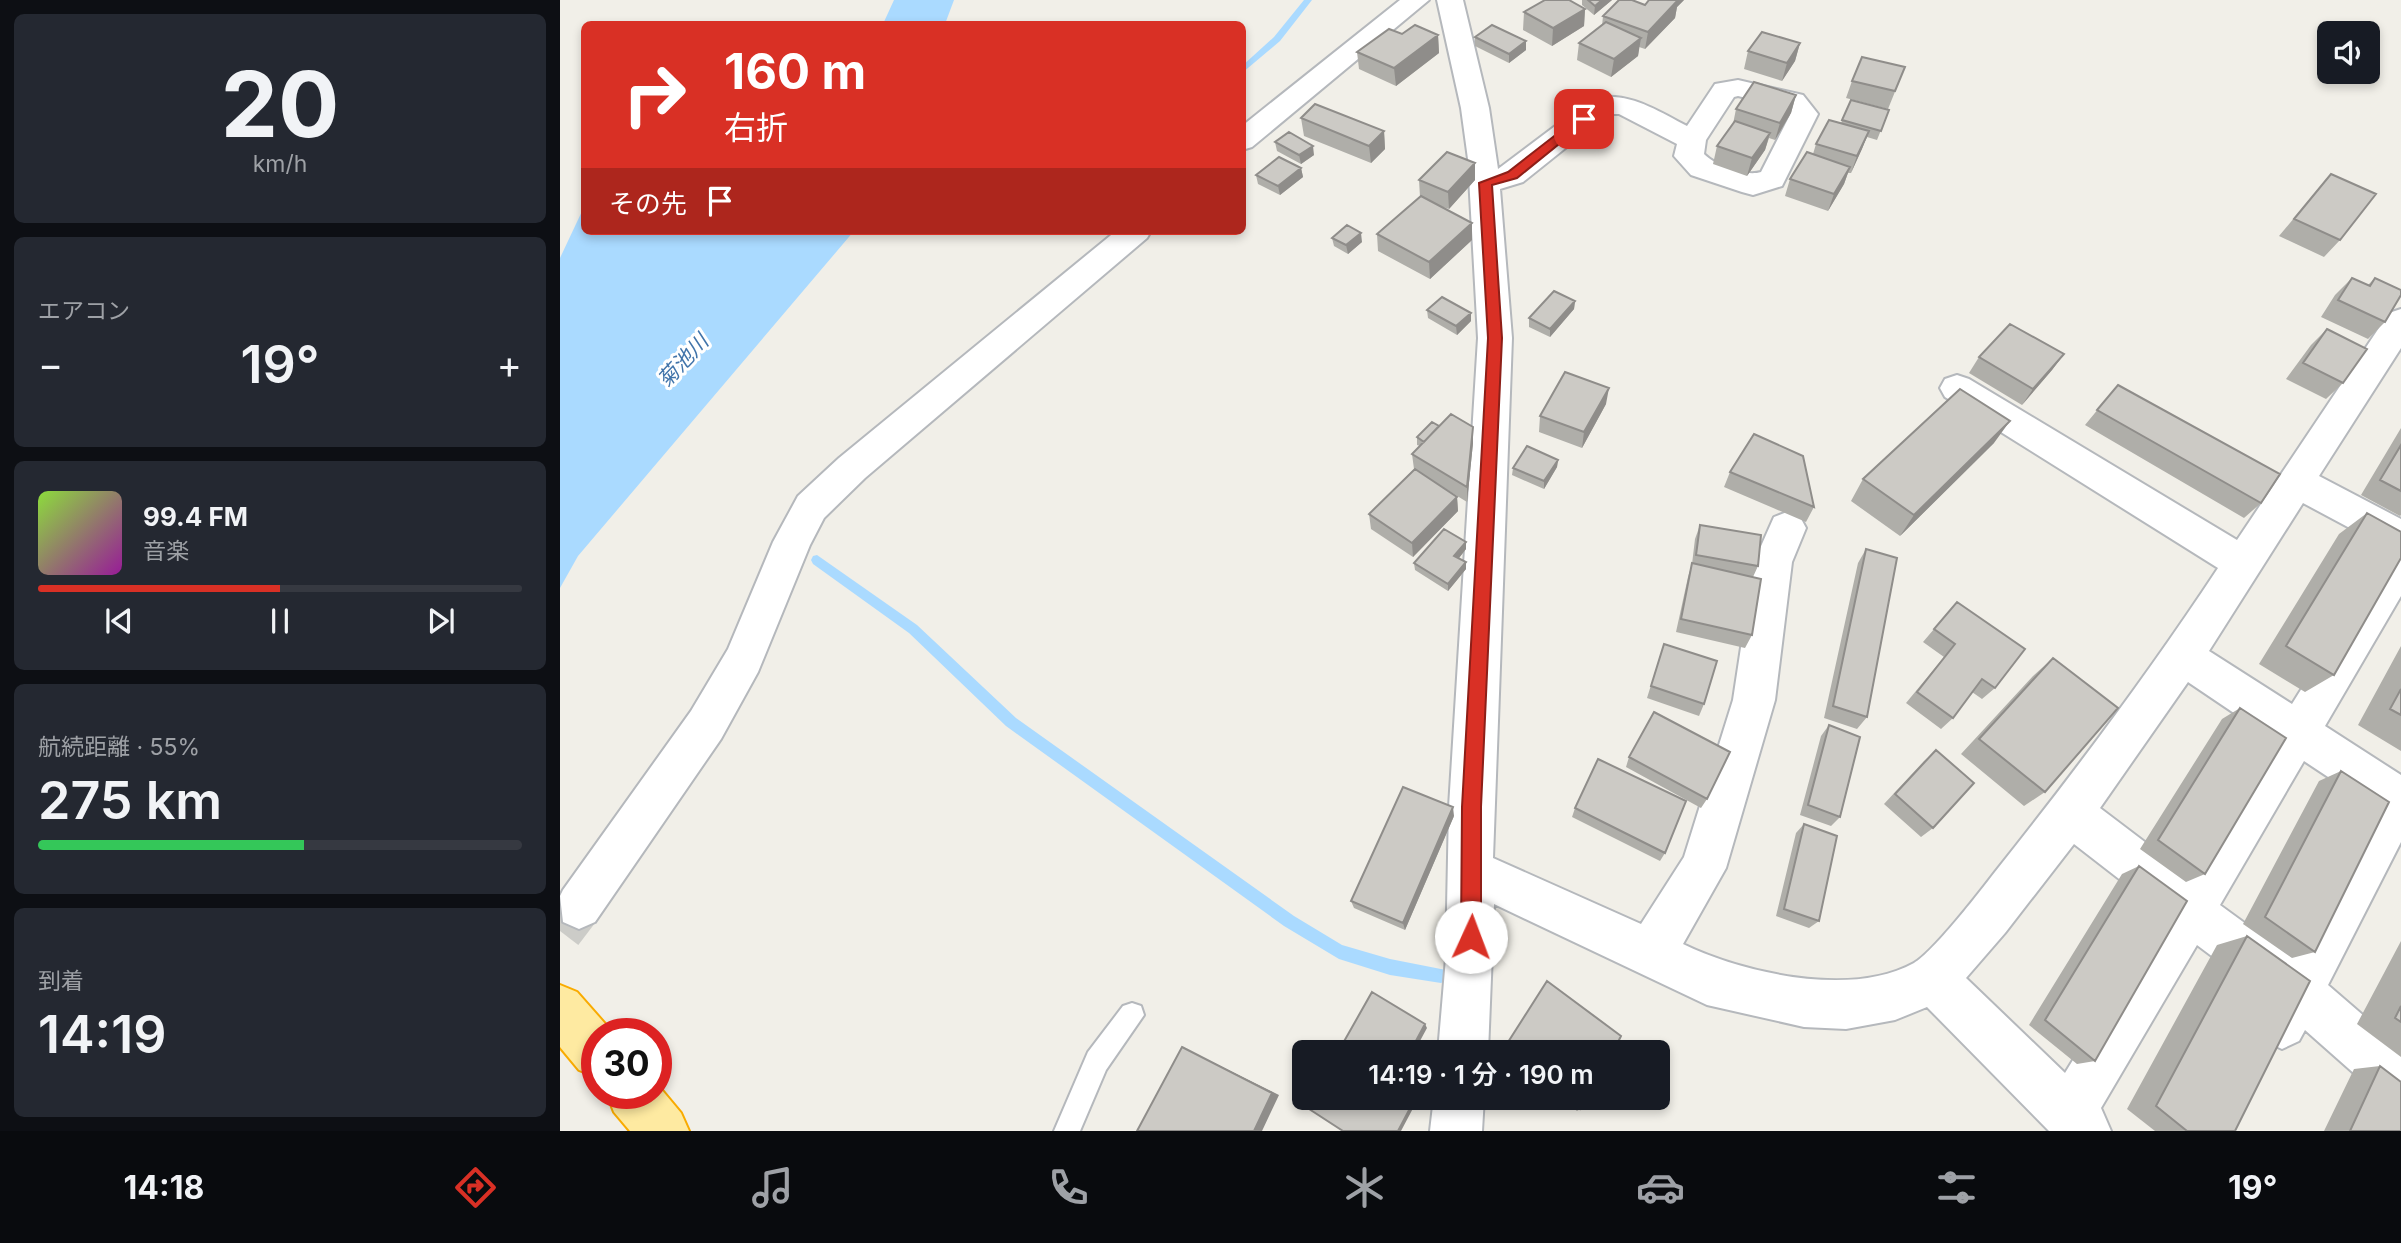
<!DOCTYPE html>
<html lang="ja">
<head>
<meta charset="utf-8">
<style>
	:root { --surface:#171b24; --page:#242831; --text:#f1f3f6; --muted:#9ea1a6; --line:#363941; --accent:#d93025 }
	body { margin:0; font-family:Inter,"Noto Sans JP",sans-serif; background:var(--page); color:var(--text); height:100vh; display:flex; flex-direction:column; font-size:26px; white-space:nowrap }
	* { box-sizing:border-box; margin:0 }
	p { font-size:23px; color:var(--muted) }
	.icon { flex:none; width:38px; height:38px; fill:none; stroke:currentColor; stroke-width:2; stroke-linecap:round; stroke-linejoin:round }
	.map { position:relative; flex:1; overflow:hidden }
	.side { display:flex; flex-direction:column; gap:14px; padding:14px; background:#0d0f14; width:560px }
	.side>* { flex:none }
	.banner { position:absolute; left:21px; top:21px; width:665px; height:214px; border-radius:10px; box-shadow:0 4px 10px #0003; background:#d93025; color:#fff; overflow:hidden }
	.buttons { position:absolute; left:1757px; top:21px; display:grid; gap:14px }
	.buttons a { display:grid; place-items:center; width:63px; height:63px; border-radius:10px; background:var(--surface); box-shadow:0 4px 10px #0003; font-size:35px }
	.speed { position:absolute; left:21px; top:1018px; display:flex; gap:14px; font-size:35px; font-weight:700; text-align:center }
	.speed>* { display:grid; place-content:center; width:91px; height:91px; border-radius:50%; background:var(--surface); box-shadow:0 4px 10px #0003; line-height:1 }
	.speed .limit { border:10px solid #d22; background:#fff; color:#111 }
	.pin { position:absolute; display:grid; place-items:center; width:60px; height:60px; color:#fff; margin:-30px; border-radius:14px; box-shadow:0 4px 10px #0006 }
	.me { position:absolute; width:77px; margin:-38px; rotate:2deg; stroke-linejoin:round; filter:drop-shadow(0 0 5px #0008) }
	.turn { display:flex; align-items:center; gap:24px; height:147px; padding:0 28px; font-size:32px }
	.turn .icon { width:91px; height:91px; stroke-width:2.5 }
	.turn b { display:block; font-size:49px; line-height:60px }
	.then { display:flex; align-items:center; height:66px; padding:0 28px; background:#0003; gap:14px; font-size:26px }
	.big { font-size:52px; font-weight:600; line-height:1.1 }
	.side .card { flex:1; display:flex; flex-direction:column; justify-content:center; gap:10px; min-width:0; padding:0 24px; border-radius:10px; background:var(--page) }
	.side .dial { align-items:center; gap:0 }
	.dial b { font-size:91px; line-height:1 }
	.song { display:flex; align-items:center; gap:21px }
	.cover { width:84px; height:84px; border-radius:10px; background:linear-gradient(135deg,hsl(90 70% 55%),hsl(300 70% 35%)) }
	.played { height:7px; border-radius:4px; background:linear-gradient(90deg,var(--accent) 50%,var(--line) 50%) }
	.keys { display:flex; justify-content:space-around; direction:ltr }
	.heat { display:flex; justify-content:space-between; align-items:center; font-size:38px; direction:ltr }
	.charge { height:10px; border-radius:5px; background:linear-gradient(90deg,#34c759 55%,var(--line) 0) }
	.trip { position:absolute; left:732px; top:1040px; width:378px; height:70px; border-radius:10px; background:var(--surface); box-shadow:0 4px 10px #0003; font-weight:600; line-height:70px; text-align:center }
	.tab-bar { display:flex; height:112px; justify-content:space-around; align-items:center; background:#090b0e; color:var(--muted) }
	.tab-bar .icon { width:49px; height:49px }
	.tab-bar .selected { color:var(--accent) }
	.tab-bar b { font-size:32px; color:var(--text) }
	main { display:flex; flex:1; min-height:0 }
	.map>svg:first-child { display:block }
</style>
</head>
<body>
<main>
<section class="side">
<div class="card dial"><b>20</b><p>km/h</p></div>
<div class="card"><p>エアコン</p>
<div class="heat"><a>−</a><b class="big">19°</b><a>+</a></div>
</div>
<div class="card">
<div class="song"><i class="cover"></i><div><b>99.4 FM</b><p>音楽</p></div></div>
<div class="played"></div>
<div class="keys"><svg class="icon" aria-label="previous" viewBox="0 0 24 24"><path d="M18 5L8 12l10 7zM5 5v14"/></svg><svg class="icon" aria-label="pause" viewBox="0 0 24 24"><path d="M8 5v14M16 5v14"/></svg><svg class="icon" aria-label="next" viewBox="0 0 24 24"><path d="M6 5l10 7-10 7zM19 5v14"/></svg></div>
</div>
<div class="card"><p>航続距離 · 55%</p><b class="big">275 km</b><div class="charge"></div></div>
<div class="card"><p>到着</p><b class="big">14:19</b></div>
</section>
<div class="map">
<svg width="1841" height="1131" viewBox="0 0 1841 1131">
	<rect width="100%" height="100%" fill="#f1efe8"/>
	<path fill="#aadaff" d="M 334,0 L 394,0 L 385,24 L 323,24 Z
		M 24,207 L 24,231 L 294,231 L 18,556 L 0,588 L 0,258 Z"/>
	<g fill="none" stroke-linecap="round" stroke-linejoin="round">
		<path fill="#aadaff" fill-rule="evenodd" d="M 744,0 L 752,0 L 720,41 L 682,73 L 682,66 L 714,37 Z
			M 257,555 L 357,625 L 456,718 L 734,916 L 782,945 L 830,959 L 886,970 L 889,975 L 886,980 L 881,983 L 830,975 L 779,959 L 724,926 L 446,726 L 349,633 L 253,564 L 251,560 L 253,556 Z"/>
		<path stroke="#ccccc8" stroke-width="46" stroke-dasharray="46 23" stroke-linecap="butt" d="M 0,931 L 19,906"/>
		<g stroke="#b5b8bc" stroke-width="4">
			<path id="service" d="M 572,1003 L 581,1006 L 584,1015 L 546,1070 L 520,1131 L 494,1131 L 528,1052 L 563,1006 Z"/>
		</g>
		<g stroke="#b5b8bc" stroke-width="4">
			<path id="minor" d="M 840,0 L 869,0 L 692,147 L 682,150 L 682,126 Z
				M 877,0 L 903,0 L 929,108 L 938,169 L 1031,99 C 1067,90 1096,110 1127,126 L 1155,84 L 1178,80 L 1243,95 L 1258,114 L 1222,186 L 1193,195 L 1182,192 L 1131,175 L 1114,156 L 1117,144 L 1059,114 L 1048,114 L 963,182 L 940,189 L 952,338 L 933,858 L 1081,924 L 1124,857 L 1173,700 L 1194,562 L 1214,517 L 1227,512 L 1240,517 L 1246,528 L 1232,562 L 1215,700 L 1166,868 L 1123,944 C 1183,973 1291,998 1354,963 C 1373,952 1419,893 1435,872 C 1513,774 1589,673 1658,568 L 1385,397 L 1380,388 L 1385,379 L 1397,375 L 1409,379 L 1677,540 L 1829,313 L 1841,309 L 1841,348 L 1759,476 L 1841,519 L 1841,596 L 1765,726 L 1841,775 L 1841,842 L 1768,985 L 1841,1048 L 1841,1106 L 1823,1099 L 1745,1030 L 1739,1041 L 1722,1049 L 1705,1041 L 1697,1024 L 1709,999 L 1637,945 L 1541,1108 L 1551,1131 L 1489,1131 L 1367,1007 L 1335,1020 L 1286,1029 L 1244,1027 L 1147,1005 L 934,904 L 928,1052 L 878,1052 L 886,958 L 889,807 L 918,338 L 908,159 L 901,108 ZM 1178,96 L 1223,107 L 1230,115 L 1201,172 C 1185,177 1155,165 1144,154 L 1146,140 L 1174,97 ZM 1743,503 L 1829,549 L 1732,704 L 1649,651 ZM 1628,682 L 1711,738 L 1627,874 L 1540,808 ZM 1744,761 L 1812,806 L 1731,957 L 1660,905 ZM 1514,844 L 1603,913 L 1505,1073 L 1406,978 L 1445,933 Z
				M 556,231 L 591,231 L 587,238 L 305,478 L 264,518 L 250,545 L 198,672 L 161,739 L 35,922 L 19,929 L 3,922 L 0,896 L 3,890 L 131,711 L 168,649 L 213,542 L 238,496 L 279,458 Z
				M 874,1097 L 924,1097 L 922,1131 L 870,1131 Z"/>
		</g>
		<g stroke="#f9ab00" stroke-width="4">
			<path id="trunk" d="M 0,985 L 17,992 L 54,1034 L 37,1034 L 37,1077 L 19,1070 L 0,1047 Z
				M 96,1083 L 121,1113 L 129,1131 L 70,1131 L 54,1112 L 47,1094 L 96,1094 Z"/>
		</g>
		<use href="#service" fill="#fff" fill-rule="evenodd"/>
		<use href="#minor" fill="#fff" fill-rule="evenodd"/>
		<use href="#trunk" fill="#feeaa1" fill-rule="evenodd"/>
	</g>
	<path fill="#afaea9" d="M 1022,0 L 1052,0 L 1034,15 L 1022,5 Z
		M 1089,0 L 1124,0 L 1117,7 L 1115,18 L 1085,49 L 1079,47 L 1078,56 L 1051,77 L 1017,60 L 1019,43 L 1042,26 L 1043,16 L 1085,5 Z
		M 1025,9 L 1024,26 L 992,46 L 963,30 L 964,12 Z
		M 842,34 L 878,35 L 879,53 L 836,86 L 799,69 L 797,52 Z
		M 915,37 L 966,41 L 966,50 L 949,63 L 915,46 Z
		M 1240,43 L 1235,61 L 1222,81 L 1184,69 L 1188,51 Z
		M 1345,67 L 1328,109 L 1286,98 L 1292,81 Z
		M 1236,95 L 1231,113 L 1215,140 L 1209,138 L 1205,150 L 1187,176 L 1153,164 L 1157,146 L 1173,124 L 1176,109 Z
		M 1291,100 L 1329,110 L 1317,140 L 1307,137 L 1291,173 L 1288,173 L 1284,184 L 1268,211 L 1225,196 L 1230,179 L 1253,154 L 1256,144 L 1281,123 Z
		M 741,118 L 824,131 L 825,149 L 811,163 L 744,136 Z
		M 715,142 L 754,155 L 741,164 L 717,151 Z
		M 915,163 L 915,180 L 889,209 L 877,205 L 912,240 L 870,279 L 818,251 L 817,234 L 860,197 L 859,180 Z
		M 741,168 L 743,177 L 720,195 L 698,184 L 696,175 Z
		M 1771,174 L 1780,240 L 1764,257 L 1719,236 Z
		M 772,238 L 802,242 L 788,254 L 774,246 Z
		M 1792,278 L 1808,285 L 1815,278 L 1825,322 L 1808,339 L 1761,317 L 1775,295 Z
		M 1015,301 L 1014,309 L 990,337 L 969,327 L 969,318 Z
		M 867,310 L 911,313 L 911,321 L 897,335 L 868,318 Z
		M 1767,329 L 1783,383 L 1766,399 L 1726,379 L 1751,345 Z
		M 1504,354 L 1492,370 L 1462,405 L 1409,373 L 1419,357 Z
		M 1558,385 L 1701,503 L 1684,518 L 1525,425 Z
		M 1046,404 L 1022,448 L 979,432 L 980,416 Z
		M 879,426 L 913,443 L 907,502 L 868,478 L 897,497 L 898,511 L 853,557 L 811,529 L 809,514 L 854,469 L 852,454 L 860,446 L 857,445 L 857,437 Z
		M 1841,428 L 1841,515 L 1840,516 L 1801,495 Z
		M 1434,443 L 1340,536 L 1291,501 L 1303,479 Z
		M 998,460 L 997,467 L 984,489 L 952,475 L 953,468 Z
		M 1170,472 L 1254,507 L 1246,522 L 1164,487 Z
		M 1807,513 L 1774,675 L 1745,692 L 1699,664 L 1779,534 Z
		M 1140,525 L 1198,566 L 1193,577 L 1192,635 L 1185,648 L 1116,632 L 1128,577 L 1132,564 L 1135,539 Z
		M 906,542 L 906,549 L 899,558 L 906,562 L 906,569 L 888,591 L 855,570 L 854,563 Z
		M 1306,549 L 1307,717 L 1297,729 L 1264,718 L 1298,563 Z
		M 1397,602 L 1435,688 L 1422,699 L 1412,692 L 1393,718 L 1381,729 L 1346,703 L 1384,657 L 1363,642 Z
		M 1841,646 L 1841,751 L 1798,725 Z
		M 1100,656 L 1144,704 L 1139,716 L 1087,698 Z
		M 1493,658 L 1485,792 L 1464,806 L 1401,754 L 1473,676 Z
		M 1680,708 L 1645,874 L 1626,882 L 1580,849 L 1662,719 Z
		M 1269,725 L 1280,817 L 1271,826 L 1240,815 L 1261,736 Z
		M 1376,750 L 1373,828 L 1361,837 L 1324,804 L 1364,761 Z
		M 1069,757 L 1147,799 L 1141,808 L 1066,767 Z
		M 1781,771 L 1755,952 L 1732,958 L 1683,924 L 1759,781 Z
		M 1015,808 L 1105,853 L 1100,861 L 1012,817 Z
		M 894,816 L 845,930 L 794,908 L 791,901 Z
		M 1244,824 L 1259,921 L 1249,928 L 1216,916 L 1236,833 Z
		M 1579,866 L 1535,1061 L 1517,1064 L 1469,1025 L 1562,874 Z
		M 1687,936 L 1675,1131 L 1595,1131 L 1567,1109 L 1657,945 Z
		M 1841,941 L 1841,1057 L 1797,1024 Z
		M 1820,1066 L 1841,1131 L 1764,1131 L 1794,1069 Z
		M 1000,1097 L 1027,1097 L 1020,1109 L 1017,1111 Z"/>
	<path fill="#8f8d8a" d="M 1042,0 L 1052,0 L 1034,15 L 1035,6 Z
		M 1117,0 L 1124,0 L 1117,7 L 1115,18 L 1085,49 L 1088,32 Z
		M 1025,9 L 1024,26 L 992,46 L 993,28 Z
		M 878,35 L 879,53 L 836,86 L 834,68 Z
		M 1081,38 L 1078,56 L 1051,77 L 1054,59 Z
		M 966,41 L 966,50 L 949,63 L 949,54 Z
		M 1240,43 L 1235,61 L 1222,81 L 1227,63 Z
		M 1236,95 L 1231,113 L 1215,140 L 1220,123 Z
		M 824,131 L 825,149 L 811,163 L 809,146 Z
		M 1309,131 L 1302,149 L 1291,173 L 1297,156 Z
		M 1210,133 L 1205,150 L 1187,176 L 1192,158 Z
		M 753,146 L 754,155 L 741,164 L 739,155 Z
		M 915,163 L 915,180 L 889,209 L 888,192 Z
		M 1290,167 L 1284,184 L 1268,211 L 1274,194 Z
		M 741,168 L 743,177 L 720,195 L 718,186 Z
		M 912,223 L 912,240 L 870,279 L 869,262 Z
		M 801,233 L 802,242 L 788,254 L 786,245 Z
		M 1015,301 L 1014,309 L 990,337 L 990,329 Z
		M 911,313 L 911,321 L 897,335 L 896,326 Z
		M 1504,354 L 1492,370 L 1462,405 L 1473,389 Z
		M 1049,388 L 1046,404 L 1022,448 L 1024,432 Z
		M 1450,421 L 1434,443 L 1340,536 L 1354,515 Z
		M 913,427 L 913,443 L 907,502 L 907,487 Z
		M 998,460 L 997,467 L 984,489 L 984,481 Z
		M 897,497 L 898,511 L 853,557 L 852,543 Z
		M 906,542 L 906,549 L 895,563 L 894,556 Z
		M 906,562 L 906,569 L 888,591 L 888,584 Z
		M 893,807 L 894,816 L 845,930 L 843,923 Z
		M 865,1024 L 867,1028 L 854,1052 L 850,1052 Z
		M 622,1047 L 719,1095 L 702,1131 L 694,1131 Z
		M 856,1097 L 859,1097 L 841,1131 L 838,1131 Z"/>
	<path fill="#cccac5" stroke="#8f8d8a" stroke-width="2" d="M 985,0 L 1009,0 L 1025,9 L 993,28 L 964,12 Z
		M 1028,0 L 1042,0 L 1035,6 Z
		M 1059,0 L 1072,0 L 1085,5 L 1089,0 L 1118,0 L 1088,32 L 1043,16 Z
		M 1046,22 L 1081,38 L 1054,59 L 1019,43 Z
		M 855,25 L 878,35 L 834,68 L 797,52 L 829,29 L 842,34 Z
		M 932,25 L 966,41 L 949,54 L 915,37 Z
		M 1202,32 L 1240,43 L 1227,63 L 1188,51 Z
		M 1302,57 L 1345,67 L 1335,91 L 1292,81 Z
		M 1194,82 L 1236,95 L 1220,123 L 1176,109 Z
		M 1291,100 L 1329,110 L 1321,131 L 1282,120 Z
		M 755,104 L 824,131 L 809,146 L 741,118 Z
		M 1269,120 L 1309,131 L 1297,156 L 1256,144 Z
		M 1175,121 L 1210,133 L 1192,158 L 1157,146 Z
		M 729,132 L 753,146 L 739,155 L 715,142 Z
		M 887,152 L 915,163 L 888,192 L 859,180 Z
		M 1247,152 L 1290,167 L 1274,194 L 1230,179 Z
		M 719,157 L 741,168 L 718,186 L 696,175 Z
		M 1771,174 L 1816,194 L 1780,240 L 1734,219 Z
		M 861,196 L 912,223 L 869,262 L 817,234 Z
		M 787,225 L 801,233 L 786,245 L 772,238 Z
		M 1792,278 L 1810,286 L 1815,278 L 1841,290 L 1841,295 L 1825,322 L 1778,300 Z
		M 994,291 L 1015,301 L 990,329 L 969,318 Z
		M 882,297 L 911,313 L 896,326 L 867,310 Z
		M 1450,324 L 1504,354 L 1473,389 L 1419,357 Z
		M 1767,329 L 1807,349 L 1783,383 L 1743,363 Z
		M 1005,372 L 1049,388 L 1024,432 L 980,416 Z
		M 1558,385 L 1720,474 L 1701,503 L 1537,410 Z
		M 1400,389 L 1450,421 L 1354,515 L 1303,479 Z
		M 891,414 L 913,427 L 907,487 L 852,454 Z
		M 872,422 L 879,426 L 864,442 L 857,437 Z
		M 1194,434 L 1243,456 L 1254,507 L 1170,472 Z
		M 1841,445 L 1841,491 L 1820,480 Z
		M 967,446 L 998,460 L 984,481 L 953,468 Z
		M 855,469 L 897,497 L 852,543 L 809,514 Z
		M 1807,513 L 1841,532 L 1841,558 L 1774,675 L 1726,646 Z
		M 1140,525 L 1201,535 L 1198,566 L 1136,555 Z
		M 884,529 L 906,542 L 894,556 L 906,562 L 888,584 L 854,563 Z
		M 1306,549 L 1337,558 L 1307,717 L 1273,706 Z
		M 1132,563 L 1201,579 L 1192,635 L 1121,619 Z
		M 1397,602 L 1465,649 L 1435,688 L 1422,679 L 1393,718 L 1357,692 L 1395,644 L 1374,629 Z
		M 1104,644 L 1157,661 L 1144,704 L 1091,686 Z
		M 1493,658 L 1558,708 L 1485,792 L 1419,739 Z
		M 1841,689 L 1841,715 L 1830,709 Z
		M 1680,708 L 1726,738 L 1645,874 L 1598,840 Z
		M 1094,712 L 1170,752 L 1147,799 L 1069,757 Z
		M 1269,725 L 1300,737 L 1280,817 L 1248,805 Z
		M 1376,750 L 1414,783 L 1373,828 L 1335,794 Z
		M 1038,759 L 1126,801 L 1105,853 L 1015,808 Z
		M 1781,771 L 1829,802 L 1755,952 L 1705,917 Z
		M 843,787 L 893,807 L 843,923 L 791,901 Z
		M 1244,824 L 1277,836 L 1259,921 L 1224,909 Z
		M 1579,866 L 1627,901 L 1535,1061 L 1485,1020 Z
		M 1687,936 L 1750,981 L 1675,1131 L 1627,1131 L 1596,1106 Z
		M 987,981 L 1061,1036 L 1053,1052 L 946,1052 L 943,1050 Z
		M 812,992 L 865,1024 L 850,1052 L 778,1052 Z
		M 1841,1006 L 1841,1022 L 1835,1018 Z
		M 622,1047 L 712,1093 L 694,1131 L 577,1131 Z
		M 1820,1066 L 1841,1082 L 1841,1131 L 1790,1131 Z
		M 752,1097 L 856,1097 L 838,1131 L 783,1131 L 746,1107 Z
		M 1005,1097 L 1027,1097 L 1020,1109 Z"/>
	<path fill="#d93025" stroke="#8d1f18" stroke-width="2" d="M 1020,116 L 1030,119 L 957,178 L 932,185 L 942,338 L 921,807 L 921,937 L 918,944 L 911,947 L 904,944 L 901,937 L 902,807 L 928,338 L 919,183 L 948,172 Z"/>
	<g text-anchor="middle" stroke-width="6" stroke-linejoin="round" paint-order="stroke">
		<g font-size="21" font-style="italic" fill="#4174aa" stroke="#fff">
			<text transform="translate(123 361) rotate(-47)" y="7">菊池川</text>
		</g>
	</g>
</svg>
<div class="buttons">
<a><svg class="icon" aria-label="sound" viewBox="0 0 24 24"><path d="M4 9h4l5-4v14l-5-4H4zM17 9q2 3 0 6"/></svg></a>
</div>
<div class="speed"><div class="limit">30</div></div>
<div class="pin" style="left:1024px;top:119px;background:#d93025"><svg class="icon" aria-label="arrive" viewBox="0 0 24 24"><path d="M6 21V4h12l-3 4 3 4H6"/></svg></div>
<svg class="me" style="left:911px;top:937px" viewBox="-20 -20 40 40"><circle r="19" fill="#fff"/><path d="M0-13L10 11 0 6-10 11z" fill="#d93025"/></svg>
<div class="trip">14:19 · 1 分 · 190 m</div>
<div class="banner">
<div class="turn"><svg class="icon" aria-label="right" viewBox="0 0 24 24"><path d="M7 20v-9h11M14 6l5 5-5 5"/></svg><div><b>160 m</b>右折</div></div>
<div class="then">その先<svg class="icon" aria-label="arrive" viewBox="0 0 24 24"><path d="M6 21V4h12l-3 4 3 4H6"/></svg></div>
</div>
</div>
</main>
<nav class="tab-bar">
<b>14:18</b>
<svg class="icon selected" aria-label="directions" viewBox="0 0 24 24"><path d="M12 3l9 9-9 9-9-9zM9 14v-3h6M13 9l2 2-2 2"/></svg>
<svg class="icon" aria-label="music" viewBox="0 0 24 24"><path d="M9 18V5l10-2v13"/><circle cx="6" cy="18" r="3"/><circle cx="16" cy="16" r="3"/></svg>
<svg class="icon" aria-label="phone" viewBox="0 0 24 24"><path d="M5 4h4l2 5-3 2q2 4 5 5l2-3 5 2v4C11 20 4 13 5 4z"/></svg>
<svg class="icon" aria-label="climate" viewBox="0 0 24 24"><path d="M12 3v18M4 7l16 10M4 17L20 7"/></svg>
<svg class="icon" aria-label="car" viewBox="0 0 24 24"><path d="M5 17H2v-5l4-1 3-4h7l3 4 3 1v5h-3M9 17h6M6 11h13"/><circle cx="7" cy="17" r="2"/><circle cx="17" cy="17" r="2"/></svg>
<svg class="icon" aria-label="filters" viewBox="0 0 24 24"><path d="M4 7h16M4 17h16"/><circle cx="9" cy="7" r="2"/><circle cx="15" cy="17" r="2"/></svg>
<b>19°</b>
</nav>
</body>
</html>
